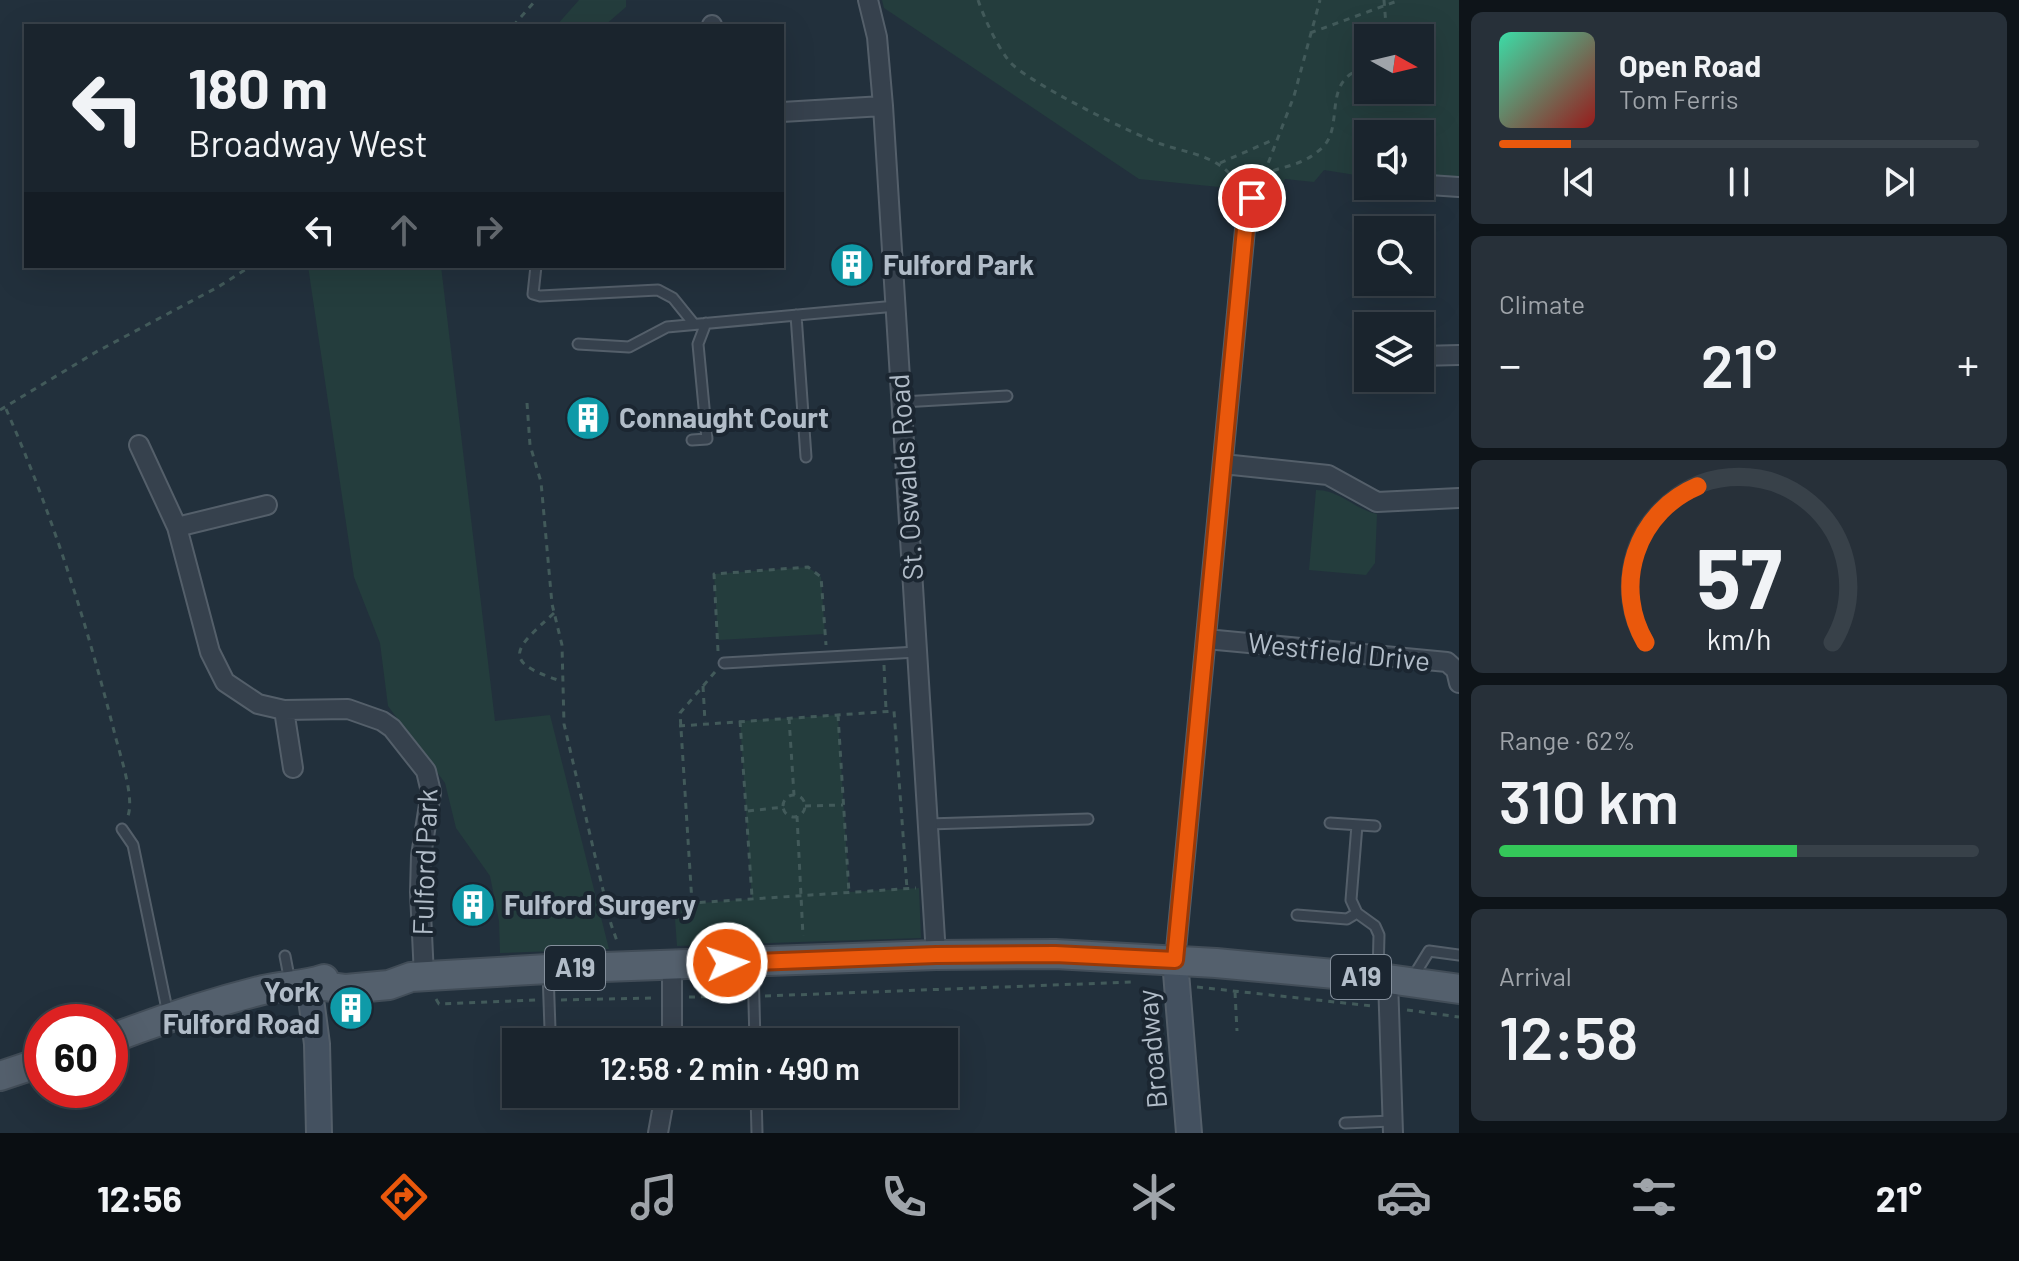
<!DOCTYPE html>
<html lang="en">
<head>
<meta charset="utf-8">
<style>
	:root { --surface:#1a242d; --page:#273039; --text:#f1f3f6; --muted:#9fa4aa; --line:#384149; --accent:#ea580c }
	body { margin:0; font-family:Barlow,sans-serif; background:var(--page); color:var(--text); height:100vh; display:flex; flex-direction:column; font-size:30px; white-space:nowrap }
	* { box-sizing:border-box; margin:0 }
	p { font-size:26px; color:var(--muted) }
	.icon { flex:none; width:44px; height:44px; fill:none; stroke:currentColor; stroke-width:2; stroke-linecap:round; stroke-linejoin:round }
	.map { position:relative; flex:1; overflow:hidden }
	.side { display:flex; flex-direction:column; gap:12px; padding:12px; background:#0e1419; width:560px }
	.side>* { flex:none }
	.banner { position:absolute; left:24px; top:24px; width:760px; height:244px; border-radius:0px; box-shadow:0 8px 32px #0002,0 0 0 2px var(--line); background:#1a242d; color:var(--text); overflow:hidden }
	.needle { width:52px; rotate:98deg }
	.fabs { position:absolute; left:1354px; top:24px; display:grid; gap:16px }
	.fabs a { display:grid; place-items:center; width:80px; height:80px; border-radius:0px; background:var(--surface); box-shadow:0 8px 32px #0002,0 0 0 2px var(--line); font-size:40px }
	.speed { position:absolute; left:24px; top:1004px; display:flex; gap:16px; font-size:40px; font-weight:700; text-align:center }
	.speed>* { display:grid; place-content:center; width:104px; height:104px; border-radius:50%; background:var(--surface); box-shadow:0 8px 32px #0002,0 0 0 2px var(--line); line-height:1 }
	.speed .limit { border:12px solid #d22; background:#fff; color:#111 }
	.pin { position:absolute; display:grid; place-items:center; width:68px; height:68px; color:#fff; margin:-34px; border:4px solid #fff; border-radius:50%; box-shadow:0 2px 8px #0007 }
	.me { position:absolute; width:88px; margin:-44px; rotate:87deg; stroke-linejoin:round; filter:drop-shadow(0 0 6px #0008) }
	.turn { display:flex; align-items:center; gap:28px; height:168px; padding:0 32px; font-size:36px }
	.turn .icon { width:104px; height:104px; stroke-width:2.5 }
	.turn b { display:block; font-size:56px; line-height:68px }
	.lanes { display:flex; align-items:center; height:76px; padding:0 32px; background:#0003; justify-content:center; gap:40px; direction:ltr }
	.lanes .off { opacity:.35 }
	.big { font-size:60px; font-weight:600; line-height:1.1 }
	.side .widget { flex:1; display:flex; flex-direction:column; justify-content:center; gap:12px; min-width:0; padding:0 28px; border-radius:12px; background:var(--page) }
	.side .dial { align-items:center; gap:0 }
	.dial svg { height:208px; overflow:visible; fill:none; stroke:var(--line); stroke-width:7; stroke-linecap:round; text-anchor:middle }
	.dial text { fill:var(--text); stroke:none }
	.song { display:flex; align-items:center; gap:24px }
	.cover { width:96px; height:96px; border-radius:12px; background:linear-gradient(135deg,hsl(160 70% 55%),hsl(0 70% 35%)) }
	.played { height:8px; border-radius:4px; background:linear-gradient(90deg,var(--accent) 15%,var(--line) 15%) }
	.keys { display:flex; justify-content:space-around; direction:ltr }
	.heat { display:flex; justify-content:space-between; align-items:center; font-size:44px; direction:ltr }
	.charge { height:12px; border-radius:6px; background:linear-gradient(90deg,#34c759 62%,var(--line) 0) }
	.trip { position:absolute; left:502px; top:1028px; width:456px; height:80px; border-radius:0px; background:var(--surface); box-shadow:0 8px 32px #0002,0 0 0 2px var(--line); font-weight:600; line-height:80px; text-align:center }
	.menu { display:flex; height:128px; justify-content:space-around; align-items:center; background:#0a0e12; color:var(--muted) }
	.menu .icon { width:56px; height:56px }
	.menu .on { color:var(--accent) }
	.menu b { font-size:36px; color:var(--text) }
	main { display:flex; flex:1; min-height:0 }
	.map>svg:first-child { display:block }
</style>
</head>
<body>
<main>
<div class="map">
<svg width="1459" height="1133" viewBox="0 0 1459 1133">
	<rect width="100%" height="100%" fill="#22303c"/>
	<path fill="#243d3d" fill-rule="evenodd" d="M 579,0 L 626,0 L 626,7 L 604,26 L 556,26 Z
		M 882,0 L 1459,0 L 1459,180 L 1420,181 L 1420,134 L 1368,134 L 1368,177 L 1324,170 L 1314,182 L 1285,179 L 1280,193 L 1139,179 L 884,8 ZM 1368,38 L 1420,38 L 1420,90 L 1368,90 Z
		M 308,266 L 441,266 L 495,721 L 550,715 L 609,949 L 500,953 L 499,921 L 490,876 L 456,828 L 445,783 L 388,706 L 380,643 L 354,577 Z
		M 1316,490 C 1340,490 1354,509 1377,514 L 1375,563 L 1366,575 L 1309,570 Z
		M 808,567 L 821,577 L 825,634 L 718,640 L 714,574 Z
		M 838,715 L 849,892 L 919,888 L 921,938 L 677,946 L 674,905 L 752,899 L 740,721 Z"/>
	<g fill="none" stroke-linecap="round" stroke-linejoin="round">
		<g stroke="#545f6a" stroke-width="13">
			<path id="lane" d="M 536,266 L 533,294 L 540,296 L 658,290 L 673,298 L 694,324
				M 796,315 L 806,457
				M 578,344 L 629,347 L 667,327 L 896,306
				M 902,402 L 1007,396
				M 692,440 L 707,439 L 698,344 L 706,323
				M 724,663 L 917,652
				M 1330,823 L 1375,826
				M 928,824 L 1088,819
				M 1357,825 L 1351,900 L 1357,913 L 1375,926 L 1379,935 L 1378,975
				M 122,829 L 133,845 L 168,1014
				M 1297,915 L 1347,919 L 1357,913
				M 285,956 L 290,982
				M 753,965 L 755,1042
				M 548,972 L 550,1029
				M 1413,977 L 1429,951 L 1459,955
				M 756,1094 L 757,1133
				M 1345,1123 L 1392,1121"/>
		</g>
		<g stroke="#545f6a" stroke-width="22">
			<path id="street" d="M 868,0 L 877,37 L 883,106 L 936,955
				M 712,26 L 712,25
				M 782,112 L 883,106
				M 1381,190 L 1403,191 L 1429,185 L 1459,187
				M 1394,322 L 1396,326
				M 1420,356 L 1459,355
				M 139,445 L 177,527 L 210,652 L 225,682 L 258,704 L 284,710 L 348,709 L 382,721 L 392,728 L 426,771 L 431,792 L 421,856 L 420,892 L 424,976
				M 1223,464 L 1328,475 L 1377,502 L 1459,498
				M 177,527 L 267,505
				M 1206,639 L 1447,662 L 1456,670 L 1459,683
				M 284,710 L 293,768
				M 1175,960 L 1246,219 L 1255,192
				M 672,965 L 672,1042
				M 1388,979 L 1393,1133
				M 658,1133 L 665,1094"/>
		</g>
		<g stroke="#545f6a" stroke-width="28">
			<path id="secondary" d="M 1175,960 L 1189,1133
				M 309,984 L 317,1044 L 319,1133"/>
		</g>
		<g stroke="#424d58" stroke-width="32">
			<path id="primary" d="M 309,984 L 346,989 L 389,985 L 411,977 L 548,969 L 936,955 L 1055,954 L 1216,963 L 1388,979 L 1459,989
				M 110,1039 C 160,1020 211,1003 263,990 C 284,985 304,986 324,979
				M 0,1076 L 42,1062"/>
		</g>
		<path stroke="#425a5a" stroke-width="3" stroke-dasharray="6 6" stroke-linecap="butt" d="M 978,0 C 985,20 996,44 1009,61 C 1025,81 1134,135 1161,144 C 1184,152 1212,155 1229,173 L 1228,195
			M 1384,0 L 1387,38
			M 513,26 L 536,0
			M 1310,33 L 1400,0
			M 1220,163 L 1275,139
			M 1264,174 L 1294,96 L 1320,0
			M 1262,175 C 1286,164 1300,168 1323,147 C 1341,128 1328,95 1347,77 C 1352,72 1361,69 1368,65
			M 527,403 L 530,445 L 541,482 L 552,604 L 562,645 L 564,724 L 611,924 L 618,944
			M 6,409 C 52,513 87,624 115,735 C 120,755 136,801 127,818
			M 0,410 L 96,352 L 218,287 L 251,266
			M 554,613 C 516,648 498,661 561,681
			M 718,651 L 714,574 L 808,567 L 821,577 L 826,645
			M 884,665 L 886,710
			M 715,672 L 680,713 L 692,903 L 916,888
			M 703,686 L 705,722
			M 838,715 L 849,893
			M 789,718 L 794,795
			M 740,721 L 752,897
			M 679,726 L 894,711 L 907,889
			M783 806a11 11 0 1 1 22 0a11 11 0 1 1-22 0Z
			M 805,806 L 843,805
			M 748,811 L 784,807
			M 797,816 L 803,936
			M 1197,987 L 1372,1006
			M 1235,992 L 1237,1031
			M 765,996 L 1133,982
			M 689,997 L 741,996
			M 436,999 L 439,1004 L 538,1000
			M 561,1000 L 653,998
			M 1407,1010 L 1459,1017"/>
		<use href="#lane" stroke="#36414d" stroke-width="9"/>
		<use href="#street" stroke="#36414d" stroke-width="18"/>
		<use href="#secondary" stroke="#445160" stroke-width="24"/>
		<use href="#primary" stroke="#54606d" stroke-width="28"/>
	</g>
	<g fill="none" stroke-linecap="round" stroke-linejoin="round">
		<g stroke="#983908" stroke-width="20">
			<path id="route" d="M 727,963 L 936,955 L 1055,954 L 1175,960 L 1246,219 L 1252,198"/>
		</g>
		<use href="#route" stroke="#ea580c" stroke-width="14"/>
	</g>
	<defs>
		<g id="building-disc" transform="scale(2.3)"><circle r="9.5" fill="#0f9aa8" stroke="#1b2631"/><path d="M-4-6H4V6H1V3H-1V6H-4ZM-2.5-4.3h1.7v1.8h-1.7ZM.8-4.3h1.7v1.8H.8ZM-2.5-1h1.7V.8h-1.7ZM.8-1h1.7V.8H.8Z" fill="#fff"/></g>
	</defs>
	<g fill-rule="evenodd">
		<use href="#building-disc" x="852" y="265"/>
		<use href="#building-disc" x="588" y="418"/>
		<use href="#building-disc" x="473" y="905"/>
		<use href="#building-disc" x="351" y="1008"/>
	</g>
	<g text-anchor="middle" stroke-width="8" stroke-linejoin="round" paint-order="stroke">
		<g fill="#1b2631" stroke="#848f9b" stroke-width="2">
			<rect x="545" y="946" width="60" height="44" rx="6"/>
			<rect x="1331" y="955" width="60" height="44" rx="6"/>
		</g>
		<g font-size="26" font-weight="bold" fill="#b1bcc8">
			<text x="575" y="977">A19</text>
			<text x="1361" y="986">A19</text>
		</g>
		<g font-size="28" font-weight="bold" fill="#b1bcc8" stroke="#1b2631" text-anchor="start">
			<text x="883" y="275">Fulford Park</text>
			<text x="619" y="428">Connaught Court</text>
			<text x="504" y="915">Fulford Surgery</text>
			<text x="320" y="1002" text-anchor="end">York<tspan x="320" dy="32">Fulford Road</tspan></text>
		</g>
		<g font-size="28" fill="#b1bcc8" stroke="#1b2631">
			<text transform="translate(906 477) rotate(-94)" y="10">St. Oswalds Road</text>
			<text transform="translate(1339 652) rotate(6)" y="10">Westfield Drive</text>
			<text transform="translate(425 862) rotate(-88)" y="10">Fulford Park</text>
			<text transform="translate(1152 1049) rotate(-95)" y="10">Broadway</text>
		</g>
	</g>
</svg>
<div class="fabs">
<a><svg class="needle" viewBox="-14 -14 28 28"><path d="M0-13l5 13h-10z" fill="#e53935"/><path d="M0 13l5-13h-10z" fill="#9fa4aa"/></svg></a>
<a><svg class="icon" aria-label="sound" viewBox="0 0 24 24"><path d="M4 9h4l5-4v14l-5-4H4zM17 9q2 3 0 6"/></svg></a>
<a><svg class="icon" aria-label="search" viewBox="0 0 24 24"><circle cx="10" cy="10" r="6"/><path d="M15 15l6 6"/></svg></a>
<a><svg class="icon" aria-label="layers" viewBox="0 0 24 24"><path d="M12 4l9 5-9 5-9-5zM3 14l9 5 9-5"/></svg></a>
</div>
<div class="speed"><div class="limit">60</div></div>
<div class="pin" style="left:1252px;top:198px;background:#d93025"><svg class="icon" aria-label="arrive" viewBox="0 0 24 24"><path d="M6 21V4h12l-3 4 3 4H6"/></svg></div>
<svg class="me" style="left:727px;top:963px" viewBox="-20 -20 40 40"><circle r="17" fill="#ea580c" stroke="#fff" stroke-width="3"/><path d="M0-11L8 9 0 5-8 9z" fill="#fff"/></svg>
<div class="trip">12:58 · 2 min · 490 m</div>
<div class="banner">
<div class="turn"><svg class="icon" aria-label="left" viewBox="0 0 24 24"><path d="M17 20v-9H6M10 6l-5 5 5 5"/></svg><div><b>180 m</b>Broadway West</div></div>
<div class="lanes"><svg class="icon" aria-label="left" viewBox="0 0 24 24"><path d="M17 20v-9H6M10 6l-5 5 5 5"/></svg><svg class="icon off" aria-label="ahead" viewBox="0 0 24 24"><path d="M12 20V5M6 11l6-6 6 6"/></svg><svg class="icon off" aria-label="right" viewBox="0 0 24 24"><path d="M7 20v-9h11M14 6l5 5-5 5"/></svg></div>
</div>
</div>
<section class="side">
<div class="widget">
<div class="song"><i class="cover"></i><div><b>Open Road</b><p>Tom Ferris</p></div></div>
<div class="played"></div>
<div class="keys"><svg class="icon" aria-label="previous" viewBox="0 0 24 24"><path d="M18 5L8 12l10 7zM5 5v14"/></svg><svg class="icon" aria-label="pause" viewBox="0 0 24 24"><path d="M8 5v14M16 5v14"/></svg><svg class="icon" aria-label="next" viewBox="0 0 24 24"><path d="M6 5l10 7-10 7zM19 5v14"/></svg></div>
</div>
<div class="widget"><p>Climate</p>
<div class="heat"><a>−</a><b class="big">21°</b><a>+</a></div>
</div>
<div class="widget dial"><svg viewBox="0 0 100 80">
<path d="M14 69A42 42 0 1 1 86 69"/>
<path d="M14 69A42 42 0 0 1 34 9" stroke="#ea580c"/>
<text x="50" y="56" font-size="32" font-weight="700">57</text>
<text x="50" y="72" font-size="11">km/h</text>
</svg></div>
<div class="widget"><p>Range · 62%</p><b class="big">310 km</b><div class="charge"></div></div>
<div class="widget"><p>Arrival</p><b class="big">12:58</b></div>
</section>
</main>
<nav class="menu">
<b>12:56</b>
<svg class="icon on" aria-label="directions" viewBox="0 0 24 24"><path d="M12 3l9 9-9 9-9-9zM9 14v-3h6M13 9l2 2-2 2"/></svg>
<svg class="icon" aria-label="music" viewBox="0 0 24 24"><path d="M9 18V5l10-2v13"/><circle cx="6" cy="18" r="3"/><circle cx="16" cy="16" r="3"/></svg>
<svg class="icon" aria-label="phone" viewBox="0 0 24 24"><path d="M5 4h4l2 5-3 2q2 4 5 5l2-3 5 2v4C11 20 4 13 5 4z"/></svg>
<svg class="icon" aria-label="climate" viewBox="0 0 24 24"><path d="M12 3v18M4 7l16 10M4 17L20 7"/></svg>
<svg class="icon" aria-label="car" viewBox="0 0 24 24"><path d="M5 17H2v-5l4-1 3-4h7l3 4 3 1v5h-3M9 17h6M6 11h13"/><circle cx="7" cy="17" r="2"/><circle cx="17" cy="17" r="2"/></svg>
<svg class="icon" aria-label="filters" viewBox="0 0 24 24"><path d="M4 7h16M4 17h16"/><circle cx="9" cy="7" r="2"/><circle cx="15" cy="17" r="2"/></svg>
<b>21°</b>
</nav>
</body>
</html>
